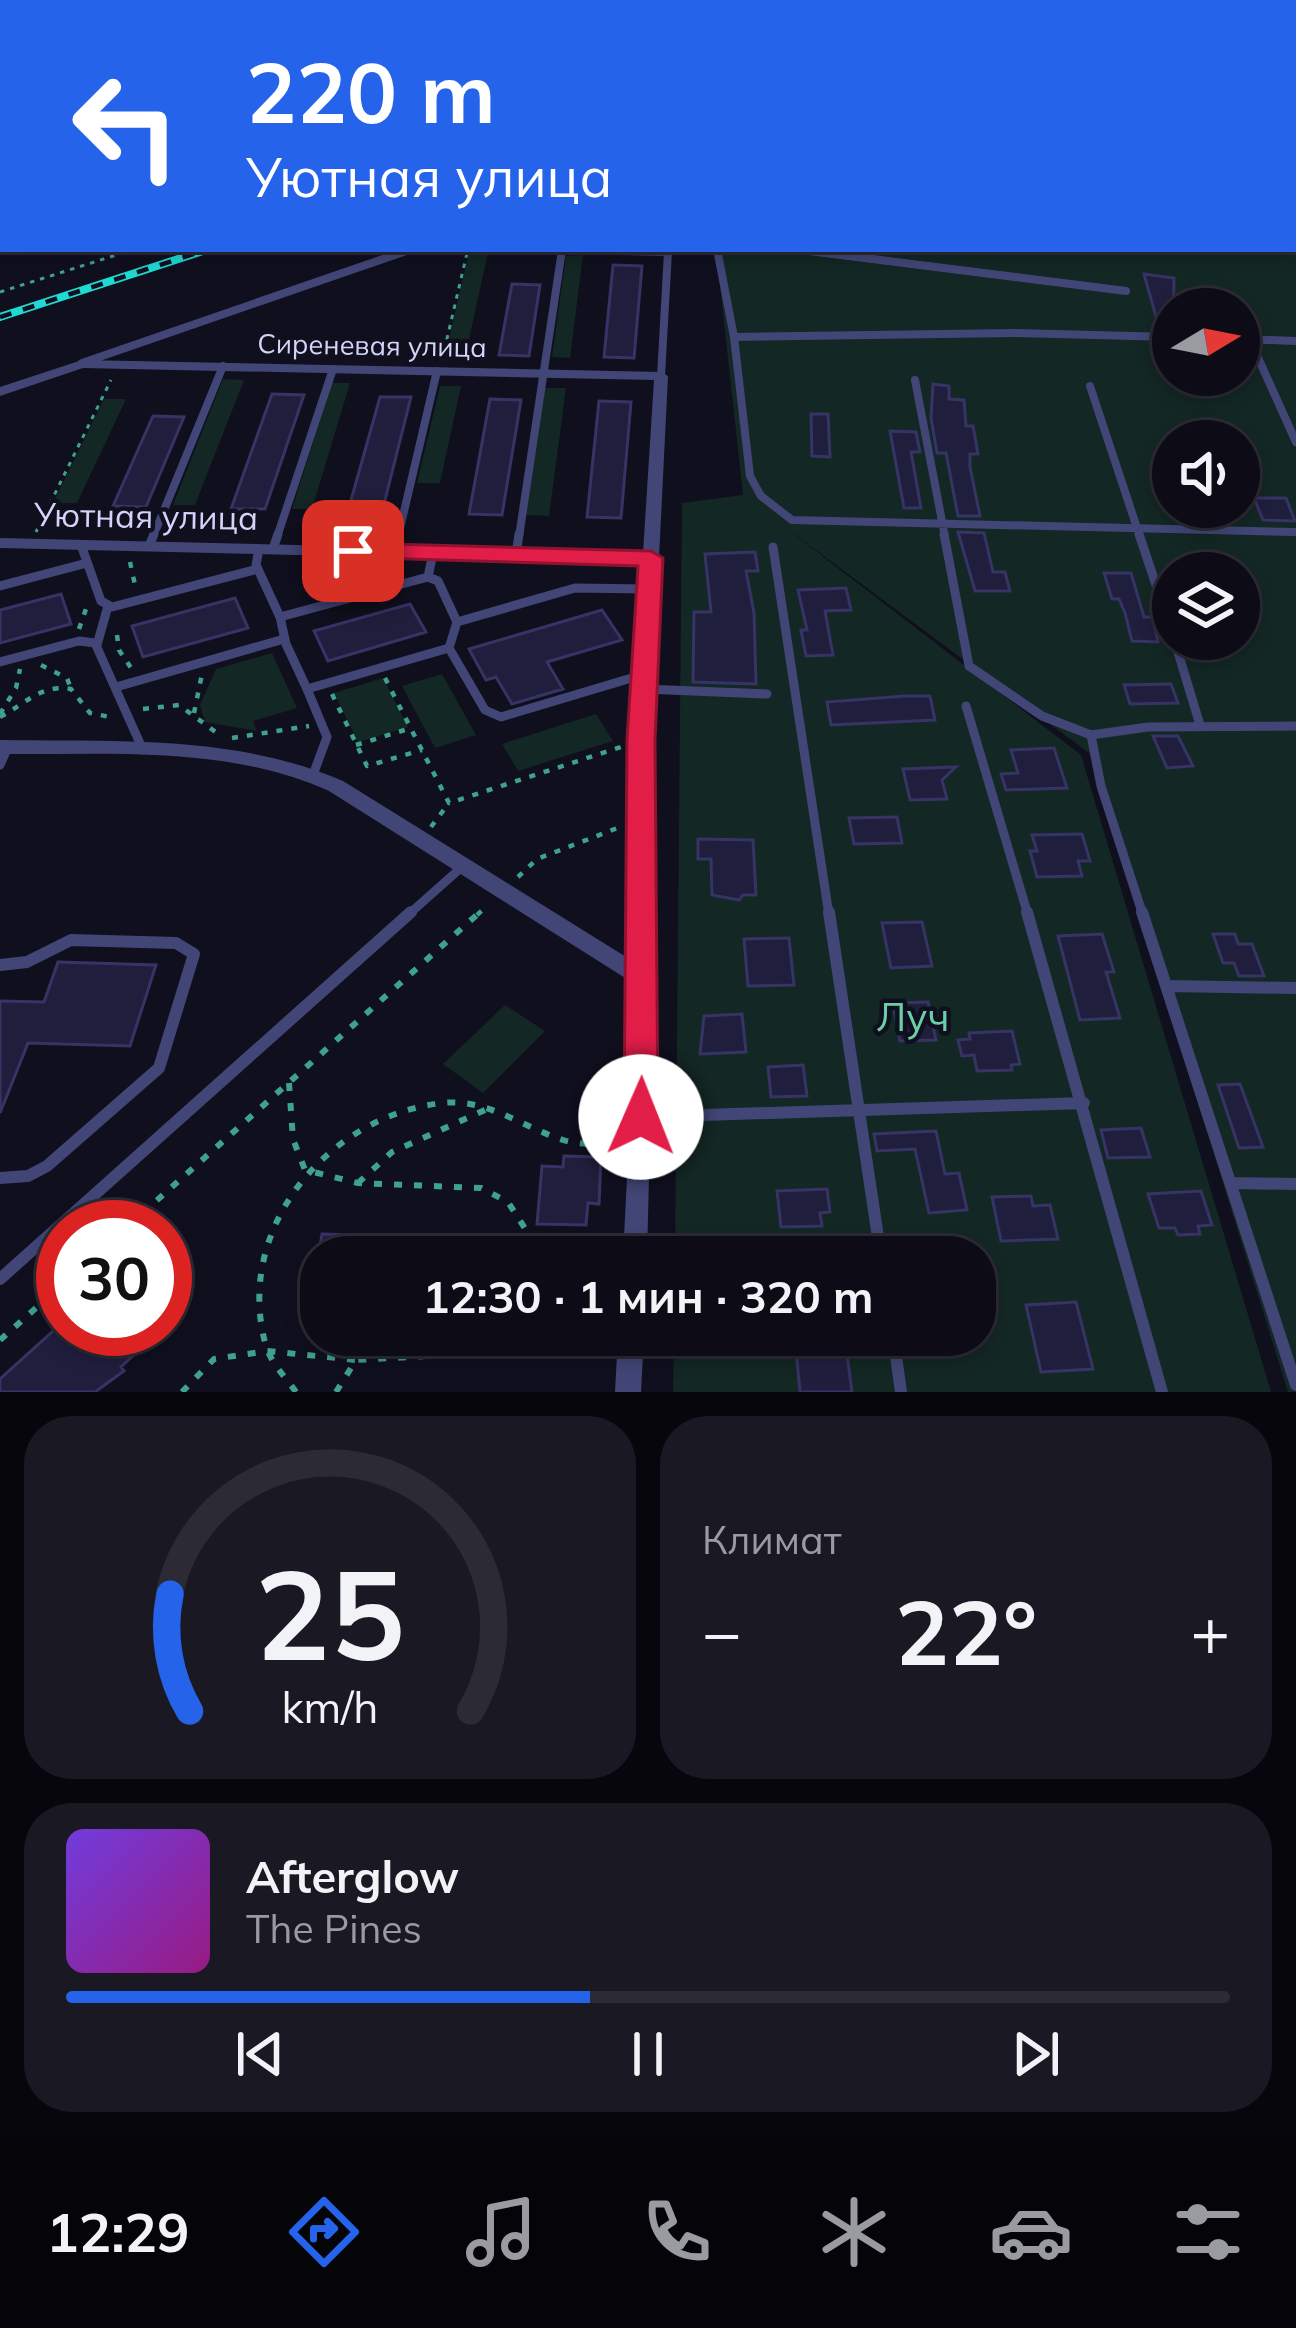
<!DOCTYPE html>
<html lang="ru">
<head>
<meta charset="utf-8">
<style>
	:root { --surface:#0c0b16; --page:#1a1923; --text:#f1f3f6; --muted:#9a9ba1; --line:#2c2b35; --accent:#2563eb }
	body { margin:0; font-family:Mulish,sans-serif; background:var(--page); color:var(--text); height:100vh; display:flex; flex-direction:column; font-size:45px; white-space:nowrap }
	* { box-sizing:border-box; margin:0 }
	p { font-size:39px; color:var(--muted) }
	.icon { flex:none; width:66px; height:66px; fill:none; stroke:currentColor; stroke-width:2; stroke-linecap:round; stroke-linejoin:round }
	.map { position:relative; height:1392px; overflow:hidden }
	.panel { display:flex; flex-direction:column; gap:24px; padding:24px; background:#07060c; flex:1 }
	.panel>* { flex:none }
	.banner { position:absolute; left:0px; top:0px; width:1296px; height:252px; box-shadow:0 6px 18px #0003,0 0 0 3px var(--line); background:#2563eb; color:#fff; overflow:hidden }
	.needle { width:78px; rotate:80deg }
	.controls { position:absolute; left:1152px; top:288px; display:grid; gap:24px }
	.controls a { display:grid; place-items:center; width:108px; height:108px; border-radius:50%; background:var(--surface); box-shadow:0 6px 18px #0003,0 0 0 3px var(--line); font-size:60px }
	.speed { position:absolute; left:36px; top:1200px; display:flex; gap:24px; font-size:60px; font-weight:700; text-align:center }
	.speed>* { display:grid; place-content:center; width:156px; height:156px; border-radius:50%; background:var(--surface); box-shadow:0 6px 18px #0003,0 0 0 3px var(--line); line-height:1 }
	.speed .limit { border:18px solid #d22; background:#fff; color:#111 }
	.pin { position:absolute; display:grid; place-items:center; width:102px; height:102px; color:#fff; margin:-51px; border-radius:24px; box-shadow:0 6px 18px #0006 }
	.me { position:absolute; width:132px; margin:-66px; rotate:1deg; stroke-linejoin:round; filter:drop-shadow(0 0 9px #0008) }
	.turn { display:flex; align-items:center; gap:42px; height:252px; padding:0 48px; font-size:54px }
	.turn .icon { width:156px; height:156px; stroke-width:2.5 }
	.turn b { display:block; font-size:84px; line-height:102px }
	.big { font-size:90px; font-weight:700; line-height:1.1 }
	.panel .tile { flex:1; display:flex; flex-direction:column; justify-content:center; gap:18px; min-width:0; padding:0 42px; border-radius:48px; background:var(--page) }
	.panel .dial { align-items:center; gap:0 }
	.dial svg { height:312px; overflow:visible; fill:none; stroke:var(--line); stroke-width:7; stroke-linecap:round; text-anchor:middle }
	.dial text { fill:var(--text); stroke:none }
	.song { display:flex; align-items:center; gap:36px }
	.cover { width:144px; height:144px; border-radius:18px; background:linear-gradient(135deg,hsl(260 70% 55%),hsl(310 70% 35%)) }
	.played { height:12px; border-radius:6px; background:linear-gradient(90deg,var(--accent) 45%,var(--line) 45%) }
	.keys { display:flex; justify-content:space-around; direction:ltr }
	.heat { display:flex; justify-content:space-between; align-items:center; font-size:66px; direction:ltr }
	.panel .tiles { flex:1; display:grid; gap:24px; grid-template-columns:1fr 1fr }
	.tile:last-child { grid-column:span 2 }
	.trip { position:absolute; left:300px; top:1236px; width:696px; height:120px; border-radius:48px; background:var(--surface); box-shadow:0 6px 18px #0003,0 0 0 3px var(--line); font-weight:700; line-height:120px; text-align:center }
	.tab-bar { display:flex; height:192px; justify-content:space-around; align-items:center; background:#050409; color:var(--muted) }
	.tab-bar .icon { width:84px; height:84px }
	.tab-bar .selected { color:var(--accent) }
	.tab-bar b { font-size:54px; color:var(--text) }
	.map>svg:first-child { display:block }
</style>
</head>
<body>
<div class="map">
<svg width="1296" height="1392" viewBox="0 0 1296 1392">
	<rect width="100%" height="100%" fill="#100f1e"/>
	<path fill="#132724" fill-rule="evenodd" d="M 943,0 L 1296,0 L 1296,1392 L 1288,1392 L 1089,753 L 782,525 L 1081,755 L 1271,1392 L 673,1392 L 674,1335 L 975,1335 L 975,1257 L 675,1257 L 682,503 L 743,495 L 716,249 L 1293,249 L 1293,3 L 939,3 ZM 1173,309 L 1239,309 L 1239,375 L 1173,375 ZM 1173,441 L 1239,441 L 1239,507 L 1173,507 ZM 1173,573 L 1239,573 L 1239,639 L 1173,639 Z
		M 469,253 L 488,253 L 465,357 L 445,356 Z
		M 583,255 L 570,358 L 552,357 L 566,256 Z
		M 223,379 L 244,380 L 195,505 L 173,505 Z
		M 332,383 L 350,383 L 312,509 L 292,509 Z
		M 440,386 L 461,386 L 440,483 L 417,483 Z
		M 545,388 L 566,388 L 549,516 L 526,515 Z
		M 104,399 L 126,399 L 77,503 L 53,503 Z
		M 272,653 L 297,708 L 253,721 L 257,731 L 205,722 L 200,705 L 216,669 Z
		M 442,674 L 476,735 L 435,748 L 402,686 Z
		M 383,678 L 408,727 L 358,742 L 334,693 Z
		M 596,714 L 613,741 L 518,771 L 502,744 Z
		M 505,1005 L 545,1031 L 483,1093 L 443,1064 Z"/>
	<path fill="#201e3d" stroke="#363365" stroke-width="3" d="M 613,265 L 642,266 L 634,358 L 604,357 Z
		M 1144,274 L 1174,278 L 1173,327 L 1159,328 Z
		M 512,284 L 540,285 L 529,356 L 499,355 Z
		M 933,384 L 949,386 L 949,399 L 964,400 L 966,426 L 973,426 L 978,454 L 970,454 L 970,467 L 980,516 L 958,516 L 946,453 L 937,453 L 931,418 Z
		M 272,394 L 304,395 L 265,509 L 231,509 Z
		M 380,397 L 411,397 L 382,512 L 348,511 Z
		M 490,399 L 521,400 L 502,515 L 469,514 Z
		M 599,401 L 631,402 L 621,518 L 587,517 Z
		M 811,414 L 828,414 L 830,457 L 812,456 Z
		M 153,416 L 184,417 L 146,507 L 113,506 Z
		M 890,431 L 916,432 L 920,452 L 911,452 L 921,508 L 904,508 Z
		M 1254,498 L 1286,498 L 1295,521 L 1263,520 Z
		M 958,532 L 984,533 L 993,572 L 1005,572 L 1010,591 L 975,591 Z
		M 755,552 L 758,571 L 746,571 L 754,613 L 756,684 L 693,682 L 694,612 L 711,612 L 705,554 Z
		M 1104,573 L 1131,573 L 1144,617 L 1152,617 L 1158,642 L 1132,641 L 1125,613 L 1119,599 L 1112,599 Z
		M 846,588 L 851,610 L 825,611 L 833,655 L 806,656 L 801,630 L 807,630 L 798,590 Z
		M 61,594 L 71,624 L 0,643 L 0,610 Z
		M 235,598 L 248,628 L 143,657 L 132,626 Z
		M 410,604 L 426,632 L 328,661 L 314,631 Z
		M 602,610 L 622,640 L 547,662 L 563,689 L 512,704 L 496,677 L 486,680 L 469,649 Z
		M 1171,684 L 1178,703 L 1130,704 L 1124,685 Z
		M 904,696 L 930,696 L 935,720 L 831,725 L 827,702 Z
		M 1153,736 L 1178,736 L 1193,766 L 1167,768 Z
		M 1054,748 L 1067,788 L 1006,790 L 1001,774 L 1018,773 L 1011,750 Z
		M 956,767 L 942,780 L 947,799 L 910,800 L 903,769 Z
		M 897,817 L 902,843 L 854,844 L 849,818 Z
		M 1082,834 L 1090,861 L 1078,861 L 1082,876 L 1037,877 L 1030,851 L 1037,851 L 1032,835 Z
		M 698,839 L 753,840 L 756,895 L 743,895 L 739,900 L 712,895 L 711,859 L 698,859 Z
		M 922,922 L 932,966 L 891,968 L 882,923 Z
		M 1102,934 L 1114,972 L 1106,972 L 1120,1018 L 1080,1020 L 1058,936 Z
		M 1213,934 L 1235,934 L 1238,944 L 1252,944 L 1264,976 L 1239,976 L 1234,963 L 1223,963 Z
		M 789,938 L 794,985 L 748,986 L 744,939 Z
		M 58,962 L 156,965 L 130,1046 L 28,1043 L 0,1113 L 0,1001 L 44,1002 Z
		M 928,1002 L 936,1040 L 900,1041 L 893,1003 Z
		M 742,1014 L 746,1052 L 700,1054 L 704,1016 Z
		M 1012,1031 L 1020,1064 L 1011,1065 L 1012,1070 L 977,1071 L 974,1055 L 962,1056 L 958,1040 L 970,1039 L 969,1033 Z
		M 803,1065 L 807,1096 L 771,1097 L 768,1067 Z
		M 1240,1084 L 1263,1147 L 1239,1148 L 1218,1085 Z
		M 1141,1128 L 1150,1157 L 1108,1158 L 1101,1130 Z
		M 936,1131 L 945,1174 L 959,1173 L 967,1210 L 929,1213 L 915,1149 L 877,1151 L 874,1134 Z
		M 564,1156 L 601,1157 L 599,1204 L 588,1203 L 586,1225 L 537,1224 L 542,1166 L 563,1167 Z
		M 827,1189 L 830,1212 L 820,1213 L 822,1226 L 781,1227 L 777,1191 Z
		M 1201,1191 L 1212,1225 L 1198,1226 L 1200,1234 L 1178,1235 L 1175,1228 L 1159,1228 L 1148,1194 Z
		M 1031,1196 L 1033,1206 L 1050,1205 L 1058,1239 L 1001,1241 L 992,1197 Z
		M 322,1234 L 467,1238 L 465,1257 L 318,1257 Z
		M 1076,1302 L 1093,1369 L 1041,1372 L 1026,1305 Z
		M 62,1323 L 63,1329 L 127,1329 L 144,1345 L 121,1367 L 124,1371 L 95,1392 L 0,1392 L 0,1379 Z
		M 846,1347 L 852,1392 L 800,1392 L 796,1349 Z"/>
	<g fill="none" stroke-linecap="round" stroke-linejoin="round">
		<path stroke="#3ea28e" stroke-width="3" stroke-dasharray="4.5 6" stroke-linecap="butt" d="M 0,292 L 135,249
			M 442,360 L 468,249
			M 36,532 L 111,380"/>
		<path stroke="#3ea28e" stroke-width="4.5" stroke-dasharray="6 9" stroke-linecap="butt" d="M 130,562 L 135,585
			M 79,629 L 87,606
			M 117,635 L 119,650 L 131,668
			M 41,665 L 67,678 L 71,689
			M 385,678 L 449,803 L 624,746
			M 332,694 L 367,766 L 422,750
			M 143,709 L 179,705 L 221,736
			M 194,713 L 202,674
			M 0,714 L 16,688 L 20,669
			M 0,717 C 25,704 41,684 71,689 L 90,713 L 115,718
			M 232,738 L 309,726
			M 356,745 L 408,729
			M 431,827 L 449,803
			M 518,877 L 537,859 L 620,827
			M 477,915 L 488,905"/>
		<path stroke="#3ea28e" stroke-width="6" stroke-dasharray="8 12" stroke-linecap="butt" d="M 289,1083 L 293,1139 L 305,1170 L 358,1183 L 481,1188 L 508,1202 L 533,1241 L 531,1257
			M 358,1183 L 392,1152 L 487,1109
			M 127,1227 L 480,912
			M 0,1340 L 63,1284
			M 182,1392 L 214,1359 L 267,1351 L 356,1360
			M 296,1392 C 286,1378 271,1363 266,1346 C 233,1230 327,1116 442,1103 C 487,1098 522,1127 563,1140 C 581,1146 600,1143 618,1142
			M 336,1392 L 356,1360 L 464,1354 L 499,1335"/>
		<path stroke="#414677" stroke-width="6" d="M 1083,0 L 1089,3"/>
		<path stroke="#414677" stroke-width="8" d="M 528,249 L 668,252 L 661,376
			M 717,249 L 734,337 L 750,476 L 761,496 L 792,520 L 1296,532
			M 793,249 L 1126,291
			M 734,337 L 1014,333 L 1173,337
			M 1239,339 L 1296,341
			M 1250,340 L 1296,442
			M 82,363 L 412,249
			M 915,380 L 945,537
			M 1090,386 L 1140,537
			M 153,537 L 223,366
			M 277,537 L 333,369
			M 398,537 L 437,371
			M 519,537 L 562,250"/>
		<path stroke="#414677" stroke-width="9" d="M 944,534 L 969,666 L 1042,716 L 1091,735
			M 1139,534 L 1173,636
			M 81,545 L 101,601 L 112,607 L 258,569
			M 149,546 L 154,534
			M 773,547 L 829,915
			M 259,549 L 256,565 L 280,617
			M 273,549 L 278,534
			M 394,552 L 398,534
			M 516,555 L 519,534
			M 428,577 L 438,581 L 457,622 L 449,648 L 307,689 L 286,644 L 280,617 Z
			M 428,577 L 433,553
			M 0,586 L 87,563
			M 457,622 L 575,588 L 649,589
			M 1174,639 L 1200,725
			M 97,645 L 108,606
			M 449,648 L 485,710 L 501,717 L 645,674
			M 0,662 L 79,641 L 95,643 L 143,750
			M 116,687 L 284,639
			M 307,689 L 327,737 L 313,775
			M 644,689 L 767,694
			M 966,706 L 1028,915
			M 0,765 L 8,747
			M 408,915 L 463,866
			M 1143,915 L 1101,786 L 1091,735 L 1148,727 L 1296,726"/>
		<path stroke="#414677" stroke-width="12" d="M 829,912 L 881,1257
			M 1027,912 L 1162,1392
			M 1142,912 L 1296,1385
			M 0,965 L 27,962 L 71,940 L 176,943 L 194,954 L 159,1068 L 47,1166 L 28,1176 L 0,1178
			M 1167,986 L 1296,988
			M 641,1117 L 1084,1103
			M 1231,1183 L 1296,1184
			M 0,1279 L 411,912
			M 893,1335 L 901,1392"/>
		<path fill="#414677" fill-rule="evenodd" d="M 82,360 L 661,372 L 668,376 L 650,740 L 654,978 L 647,1257 L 623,1257 L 630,1117 L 630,981 L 329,791 C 226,745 111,755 0,754 L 0,740 C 116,742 234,734 343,781 L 631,960 L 632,740 L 642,563 L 0,548 L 0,538 L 643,553 L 654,380 L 83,368 L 0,396 L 0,387 Z
			M 618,1335 L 644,1335 L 641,1392 L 615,1392 Z"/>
		<g stroke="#1fd9d3" stroke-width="8">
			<path id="rail" d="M 810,3 L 814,0
				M 0,317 L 209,249"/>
		</g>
		<use href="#rail" stroke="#100f1e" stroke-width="4.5" stroke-dasharray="12" stroke-linecap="butt"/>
	</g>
	<path fill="#e11d48" stroke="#92132f" stroke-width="3" d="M 353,543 L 651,551 L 663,558 L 655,740 L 658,1117 L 653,1127 L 641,1132 L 629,1127 L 624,1117 L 627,740 L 638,566 L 345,557 L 341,551 Z"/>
	<g text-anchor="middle" stroke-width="9" stroke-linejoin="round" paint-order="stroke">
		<g font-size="27" fill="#d3d4f9" stroke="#100f1e">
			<text transform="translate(372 346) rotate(1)" y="9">Сиреневая улица</text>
		</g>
		<g font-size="33" fill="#d3d4f9" stroke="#100f1e">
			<text transform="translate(146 516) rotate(1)" y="12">Уютная улица</text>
		</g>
		<g font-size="39" fill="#6acea8" stroke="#100f1e">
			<text x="913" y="1031">Луч</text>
		</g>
	</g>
</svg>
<div class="controls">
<a><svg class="needle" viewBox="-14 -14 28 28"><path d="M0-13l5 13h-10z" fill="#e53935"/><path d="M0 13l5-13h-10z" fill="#9a9ba1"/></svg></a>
<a><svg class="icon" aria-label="sound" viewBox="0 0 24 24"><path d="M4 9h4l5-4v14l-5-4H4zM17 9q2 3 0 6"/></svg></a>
<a><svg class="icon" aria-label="layers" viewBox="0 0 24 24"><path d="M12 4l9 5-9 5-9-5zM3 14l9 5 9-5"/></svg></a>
</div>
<div class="speed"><div class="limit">30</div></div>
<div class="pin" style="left:353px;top:551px;background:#d93025"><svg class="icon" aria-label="arrive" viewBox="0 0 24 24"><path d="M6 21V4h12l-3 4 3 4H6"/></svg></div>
<svg class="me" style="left:641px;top:1117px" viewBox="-20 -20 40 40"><circle r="19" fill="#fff"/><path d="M0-13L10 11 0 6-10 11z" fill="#e11d48"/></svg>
<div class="trip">12:30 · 1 мин · 320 m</div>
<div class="banner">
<div class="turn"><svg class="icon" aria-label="left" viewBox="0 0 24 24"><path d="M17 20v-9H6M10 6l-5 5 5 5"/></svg><div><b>220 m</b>Уютная улица</div></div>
</div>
</div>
<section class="panel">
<div class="tiles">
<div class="tile dial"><svg viewBox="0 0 100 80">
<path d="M14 69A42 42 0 1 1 86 69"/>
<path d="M14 69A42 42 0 0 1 9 39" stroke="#2563eb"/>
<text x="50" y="56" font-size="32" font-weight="700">25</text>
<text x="50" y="72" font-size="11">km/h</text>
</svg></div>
<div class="tile"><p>Климат</p>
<div class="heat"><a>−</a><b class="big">22°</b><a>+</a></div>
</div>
<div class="tile">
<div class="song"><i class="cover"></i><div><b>Afterglow</b><p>The Pines</p></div></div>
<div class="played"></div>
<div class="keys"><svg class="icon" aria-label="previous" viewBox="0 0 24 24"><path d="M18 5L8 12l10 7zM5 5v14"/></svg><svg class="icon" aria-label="pause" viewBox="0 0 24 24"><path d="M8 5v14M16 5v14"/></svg><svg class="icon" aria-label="next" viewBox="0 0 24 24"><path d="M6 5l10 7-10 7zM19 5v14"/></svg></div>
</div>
</div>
</section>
<nav class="tab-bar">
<b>12:29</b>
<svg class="icon selected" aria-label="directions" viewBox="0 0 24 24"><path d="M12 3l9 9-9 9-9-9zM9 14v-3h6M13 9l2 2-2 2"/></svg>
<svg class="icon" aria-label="music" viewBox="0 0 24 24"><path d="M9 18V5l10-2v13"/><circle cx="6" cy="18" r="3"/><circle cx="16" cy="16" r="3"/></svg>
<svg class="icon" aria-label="phone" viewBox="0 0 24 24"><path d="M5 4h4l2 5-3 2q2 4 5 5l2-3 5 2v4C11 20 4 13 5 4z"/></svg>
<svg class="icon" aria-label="climate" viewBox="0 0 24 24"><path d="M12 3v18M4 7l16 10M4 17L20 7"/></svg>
<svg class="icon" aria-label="car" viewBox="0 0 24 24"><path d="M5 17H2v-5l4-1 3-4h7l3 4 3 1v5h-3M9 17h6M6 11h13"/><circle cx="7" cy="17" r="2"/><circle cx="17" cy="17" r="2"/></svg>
<svg class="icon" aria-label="filters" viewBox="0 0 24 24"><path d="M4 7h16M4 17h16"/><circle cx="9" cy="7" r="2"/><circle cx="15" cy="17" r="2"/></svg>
</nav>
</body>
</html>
